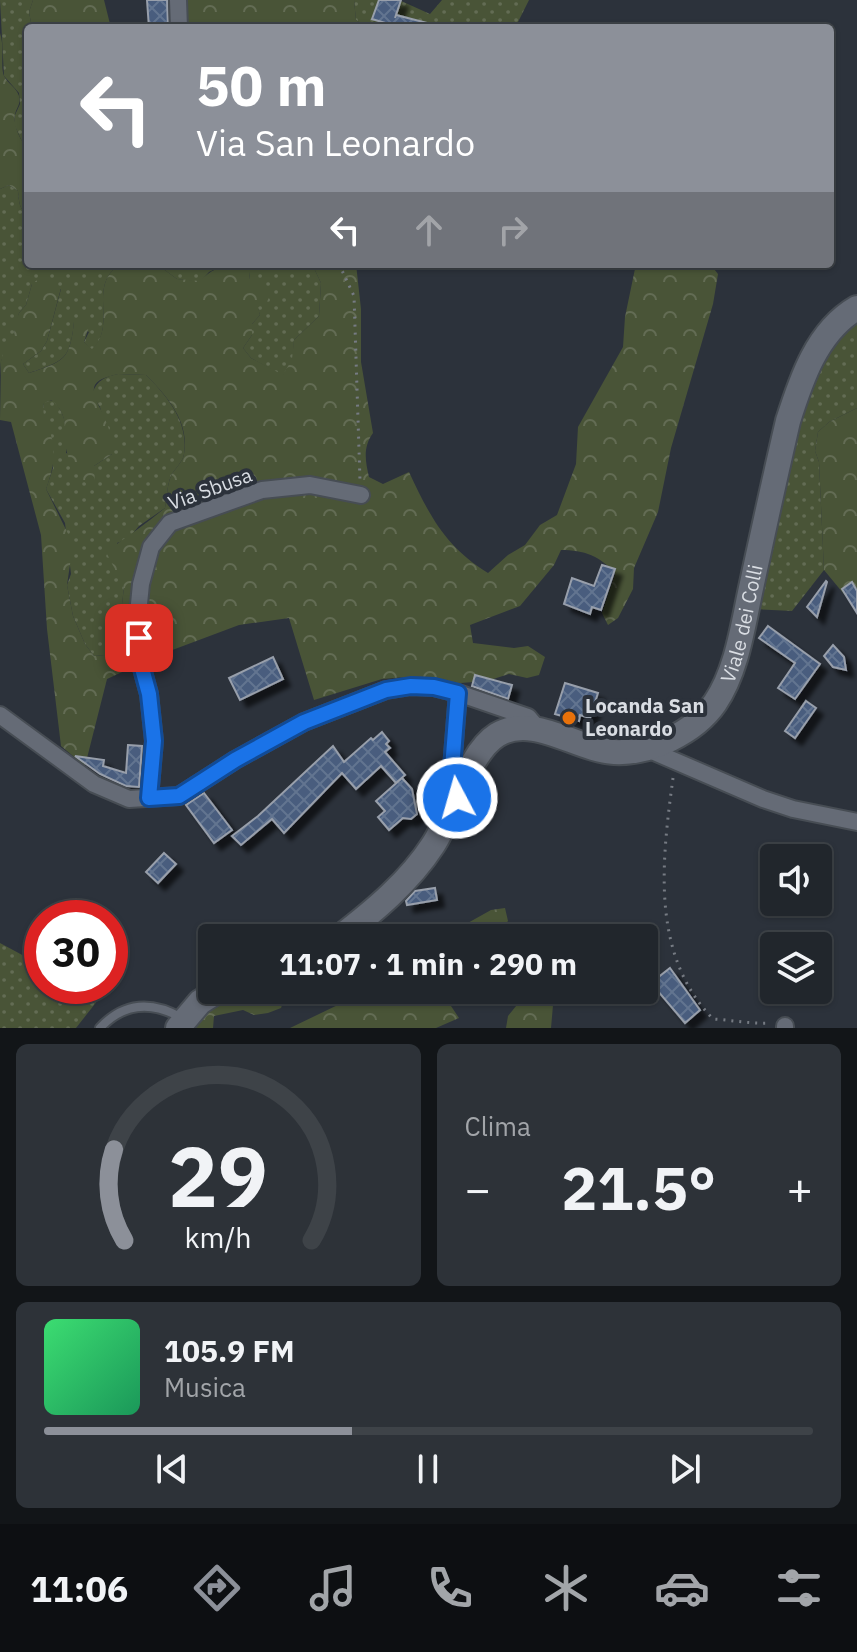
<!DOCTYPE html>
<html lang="it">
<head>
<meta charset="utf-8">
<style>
	:root { --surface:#21262c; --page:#2d3238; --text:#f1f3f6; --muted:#a2a5a9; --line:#3e4348; --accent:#8c9099 }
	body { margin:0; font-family:"IBM Plex Sans",sans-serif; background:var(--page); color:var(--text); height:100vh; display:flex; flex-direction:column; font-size:30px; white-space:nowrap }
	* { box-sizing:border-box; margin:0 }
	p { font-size:26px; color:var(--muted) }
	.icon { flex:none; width:44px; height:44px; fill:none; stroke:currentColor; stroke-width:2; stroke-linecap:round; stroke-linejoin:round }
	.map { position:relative; height:1028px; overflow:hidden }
	.details { display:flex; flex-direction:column; gap:16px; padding:16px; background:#121518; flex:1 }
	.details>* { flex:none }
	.banner { position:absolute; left:24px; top:24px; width:810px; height:244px; border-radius:8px; box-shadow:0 2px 6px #0004,0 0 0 2px var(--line); background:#8c9099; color:#fff; overflow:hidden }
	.controls { position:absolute; left:760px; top:844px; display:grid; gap:16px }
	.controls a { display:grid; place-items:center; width:72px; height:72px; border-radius:8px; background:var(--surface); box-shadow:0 2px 6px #0004,0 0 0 2px var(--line); font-size:40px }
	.speed { position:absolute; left:24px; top:900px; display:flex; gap:16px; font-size:40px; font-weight:700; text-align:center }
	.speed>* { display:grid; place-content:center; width:104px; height:104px; border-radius:50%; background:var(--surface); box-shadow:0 2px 6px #0004,0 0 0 2px var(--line); line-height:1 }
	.speed .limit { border:12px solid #d22; background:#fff; color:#111 }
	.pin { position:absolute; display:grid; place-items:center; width:68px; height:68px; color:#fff; margin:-34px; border-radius:16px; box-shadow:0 4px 12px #0006 }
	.me { position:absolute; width:88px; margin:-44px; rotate:354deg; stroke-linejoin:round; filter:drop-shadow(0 0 6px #0008) }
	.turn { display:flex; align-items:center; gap:28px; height:168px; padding:0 40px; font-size:36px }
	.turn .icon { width:104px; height:104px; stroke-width:2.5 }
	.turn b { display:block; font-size:56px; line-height:68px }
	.lanes { display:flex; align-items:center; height:76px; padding:0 40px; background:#0003; justify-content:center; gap:40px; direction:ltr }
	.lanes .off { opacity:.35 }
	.big { font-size:60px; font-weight:700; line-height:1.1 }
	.details .card { flex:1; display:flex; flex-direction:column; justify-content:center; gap:12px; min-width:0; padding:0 28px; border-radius:12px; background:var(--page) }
	.details .dial { align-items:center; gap:0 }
	.dial svg { height:208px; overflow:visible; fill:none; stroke:var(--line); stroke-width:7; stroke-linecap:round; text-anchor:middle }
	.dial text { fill:var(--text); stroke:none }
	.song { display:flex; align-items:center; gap:24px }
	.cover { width:96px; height:96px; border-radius:12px; background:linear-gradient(135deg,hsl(140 70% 55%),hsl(150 70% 35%)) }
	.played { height:8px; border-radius:4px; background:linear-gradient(90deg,var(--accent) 40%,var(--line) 40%) }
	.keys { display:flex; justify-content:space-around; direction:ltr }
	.heat { display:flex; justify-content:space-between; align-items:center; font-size:44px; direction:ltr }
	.details .tiles { flex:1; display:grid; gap:16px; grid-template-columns:1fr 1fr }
	.card:last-child { grid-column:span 2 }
	.trip { position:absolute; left:198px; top:924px; width:460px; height:80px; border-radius:8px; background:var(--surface); box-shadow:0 2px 6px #0004,0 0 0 2px var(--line); font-weight:700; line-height:80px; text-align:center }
	.menu { display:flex; height:128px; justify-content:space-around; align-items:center; background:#0d0f12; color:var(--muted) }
	.menu .icon { width:56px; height:56px }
	.menu .selected { color:var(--accent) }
	.menu b { font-size:36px; color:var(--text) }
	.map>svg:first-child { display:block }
</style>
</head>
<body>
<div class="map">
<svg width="857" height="1028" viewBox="0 0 857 1028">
	<defs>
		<pattern id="grass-dots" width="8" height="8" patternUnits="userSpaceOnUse" patternTransform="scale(2)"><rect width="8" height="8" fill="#495437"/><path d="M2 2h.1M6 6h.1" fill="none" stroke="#636c54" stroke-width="1.8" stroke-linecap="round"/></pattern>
		<pattern id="forest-crowns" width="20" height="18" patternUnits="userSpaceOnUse" patternTransform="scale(2)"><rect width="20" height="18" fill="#495437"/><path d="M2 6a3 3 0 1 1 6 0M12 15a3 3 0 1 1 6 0" fill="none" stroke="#636c54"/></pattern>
		<pattern id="building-cross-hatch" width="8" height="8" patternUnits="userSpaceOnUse" patternTransform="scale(2)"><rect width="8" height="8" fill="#485d7e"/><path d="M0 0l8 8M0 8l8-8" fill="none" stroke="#627490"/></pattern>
		<filter id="shadow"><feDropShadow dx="7" dy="7" stdDeviation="2" flood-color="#0009"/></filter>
	</defs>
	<rect width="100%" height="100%" fill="#2c323b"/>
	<path fill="url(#grass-dots)" d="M 0,0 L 33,0 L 29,12 L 32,28 L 28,28 L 28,149 L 24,146 L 15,126 L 15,115 L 20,104 L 19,93 L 4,76 Z
		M 354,0 L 399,0 L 430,14 L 442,0 L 529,0 L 515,28 L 367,28 L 356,20 Z
		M 9,185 L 18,191 C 19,201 19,210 28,215 L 28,264 L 113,264 L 113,270 C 91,292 116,327 92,350 L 84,342 L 89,332 L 74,322 C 70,360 64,361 29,373 L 23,364 L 41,351 L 47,341 L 61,289 L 32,284 L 26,305 L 19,313 L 14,334 L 1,361 L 0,376 L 0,189 Z
		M 162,264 L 225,264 L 209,272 L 200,282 L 177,279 L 162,268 Z
		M 257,264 L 312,264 L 321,283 L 319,316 L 294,340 L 293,359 L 283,376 L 251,358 L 243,348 L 252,335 L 252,324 L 260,315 L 249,280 L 250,271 L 256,268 Z
		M 857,315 L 857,408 L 829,422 L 818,432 L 815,451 L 819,462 L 824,570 L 792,611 L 753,609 L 810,372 Z
		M 118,374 L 146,375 C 167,396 189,422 184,454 C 183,462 175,468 171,476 C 167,485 167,498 165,508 L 139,526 L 128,539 L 117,543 L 124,587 L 117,648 L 105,655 L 94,656 L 85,644 L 73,616 L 67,585 L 71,574 L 65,523 L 46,489 L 53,468 L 42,414 L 44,402 L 53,400 C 68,415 66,432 66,453 L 94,466 L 112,454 L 100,407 L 92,395 C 96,381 104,377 118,374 Z
		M 0,943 L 26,957 L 42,959 L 42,986 L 109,986 L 76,1028 L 0,1028 Z"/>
	<path fill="url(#forest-crowns)" fill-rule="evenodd" d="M 33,0 L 104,0 L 111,28 L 32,28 L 29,12 Z
		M 183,0 L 354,0 L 356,20 L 367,28 L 182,28 Z
		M 0,33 C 5,48 0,67 4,76 C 8,84 17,88 19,96 C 21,104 17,107 15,114 C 13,125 20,141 28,149 L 28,215 C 19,210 19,201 18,191 L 9,185 L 0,189 Z
		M 113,264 L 162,264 L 162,268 L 177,279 L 200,281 C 217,263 233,264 257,264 L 257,268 L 250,272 L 249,279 L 259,278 L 271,292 L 267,302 L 258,307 L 260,315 L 252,324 L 252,335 L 243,348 L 251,358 L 283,375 L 292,359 L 294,340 L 319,316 L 321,283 L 312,264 L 356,264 L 361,309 L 361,362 L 373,433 C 363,447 365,460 369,477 L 383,484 L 409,472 C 430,517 446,547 488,573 L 508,555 L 525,545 L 540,525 L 557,515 L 576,464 L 578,427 L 623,347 L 625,317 L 636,264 L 710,264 L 718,274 L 713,304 L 671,448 L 658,512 L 634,568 L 633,589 L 618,618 L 608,625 L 602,613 L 615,574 C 601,556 584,550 561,550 L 554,565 L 520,606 L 470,625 L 473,643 L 514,648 L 528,646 L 545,657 L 539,675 L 527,678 L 509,674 L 487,681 L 447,684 L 406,677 L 382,679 L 314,700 L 289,618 L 239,625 L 159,655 L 107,679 L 85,766 L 61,746 L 47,629 L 41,535 L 11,422 L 0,420 L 1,361 L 6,342 L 14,334 L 15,324 L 19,313 L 26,305 L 32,284 L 41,277 L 61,288 L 47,341 L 41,351 L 23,364 L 29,373 C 64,361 70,361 74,321 L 82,314 L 91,321 L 84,342 L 92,349 C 116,327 91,292 113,270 ZM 118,374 L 146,375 C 167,396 190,422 184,454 C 183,462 175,468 171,476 C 167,485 167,498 165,508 C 146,524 126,537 106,552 L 124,587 L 117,648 L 105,655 L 94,656 L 85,644 L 73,616 L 67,585 L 73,544 L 46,489 C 52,473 56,456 52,439 C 49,424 41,418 44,403 L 52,400 C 73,420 60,433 68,456 C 71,467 79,474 86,483 L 95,484 L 94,466 L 112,454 L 114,444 C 110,432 106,420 100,408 C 88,385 93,380 118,374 Z
		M 857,408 L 857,598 L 848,599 L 824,570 L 819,462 L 815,451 L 818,432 L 829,422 Z
		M 505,908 L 508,921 L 502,928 L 506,938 L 441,938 L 491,910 Z
		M 231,990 L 296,990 L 284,999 L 281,1008 L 268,1013 L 254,1015 L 243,1010 L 214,1016 L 213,1028 L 184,1028 Z
		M 342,990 L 431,990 L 438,998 L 449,1003 L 459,1018 L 436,1028 L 290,1028 L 344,1002 Z
		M 529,990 L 549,990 L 553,1005 L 551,1028 L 506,1028 L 508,1016 Z"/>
	<path fill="url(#building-cross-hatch)" stroke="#989fab" stroke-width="2" filter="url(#shadow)" d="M 147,0 L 167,0 L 168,28 L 149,28 Z
		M 379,0 L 401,0 L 395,18 L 396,15 L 431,24 L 430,28 L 391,28 L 392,25 L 372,19 Z
		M 602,565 L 615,569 L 601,610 L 592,607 L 590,614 L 564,604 L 572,578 L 594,586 Z
		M 826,581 L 827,582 L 817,617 L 807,607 Z
		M 852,582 L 857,591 L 857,613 L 842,589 Z
		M 768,626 L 820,664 L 795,699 L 778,688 L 795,663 L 759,638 Z
		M 833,645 L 844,657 L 846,670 L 833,667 L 824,656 Z
		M 273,657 L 283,679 L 240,700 L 229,678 Z
		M 475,675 L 512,685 L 508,699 L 472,686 Z
		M 565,683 L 598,693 L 590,718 L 580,715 L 579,721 L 555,714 Z
		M 806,701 L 816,708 L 795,738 L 785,731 Z
		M 382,732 L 389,741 L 386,744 L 390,748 L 385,752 L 405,775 L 396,783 L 381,766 L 356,789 L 342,773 L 284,833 L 272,819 L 241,845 L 232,836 L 258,816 L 333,746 L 344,762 L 371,738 L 373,740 Z
		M 128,745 L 142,746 L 139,787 L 126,786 L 100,774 L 75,756 L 104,760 L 103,766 L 126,773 Z
		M 402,778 L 412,789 L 417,814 L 411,819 L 403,818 L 389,830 L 378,817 L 385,811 L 376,801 Z
		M 204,793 L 232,830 L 214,843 L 186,805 Z
		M 164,853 L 176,864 L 158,883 L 146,872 Z
		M 435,888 L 437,900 L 407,905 L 406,901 L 415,891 Z
		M 670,968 L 700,1010 L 685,1023 L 651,983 Z"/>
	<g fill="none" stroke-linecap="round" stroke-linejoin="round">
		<g stroke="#474d54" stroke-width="12">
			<path id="lane" d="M 100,1028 C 124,1002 152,1001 182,1018"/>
		</g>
		<g stroke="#474d54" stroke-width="20">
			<path id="street" d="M 178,0 L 179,28
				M 0,715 L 94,784 L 129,799 L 179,796 L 235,760 L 304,722 L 386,690 L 411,686 L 434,687 L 458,693 L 528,717 L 539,730
				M 645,748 L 763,799 L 793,809 L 857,822
				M 456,795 L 452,768 L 458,693
				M 149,798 L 154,741 L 149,694 L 140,661 L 138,614 L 141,584 L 151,547 L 170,523 L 262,490 L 310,485 L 361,495
				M 785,1026 L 785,1028"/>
		</g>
		<g stroke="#474d54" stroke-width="28">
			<g id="secondary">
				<path id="s1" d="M 339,938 C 374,911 409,882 433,845 C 453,815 468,753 497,735 C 533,713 577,750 614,752 C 650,754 695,732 715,703 C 737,671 743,625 751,588 C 763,532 775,477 788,421 C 801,380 817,331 857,308"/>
				<path d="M 178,1028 L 200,1002 L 219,990"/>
			</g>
		</g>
		<path stroke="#767b83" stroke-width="3" stroke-dasharray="2 6" stroke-linecap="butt" d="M 339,264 L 354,296 L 360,481
			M 673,778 C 662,860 650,954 713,1019 C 732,1020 750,1024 769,1023"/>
		<use href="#lane" stroke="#656b76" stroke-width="8"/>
		<use href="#street" stroke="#656b76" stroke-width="16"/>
		<use href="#secondary" stroke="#656b76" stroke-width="24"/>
	</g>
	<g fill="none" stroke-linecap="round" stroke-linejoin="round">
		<g stroke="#114b97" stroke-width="20">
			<path id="route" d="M 139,638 L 140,661 L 149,694 L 154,741 L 149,798 L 179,796 L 235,760 L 304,722 L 386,690 L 411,686 L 434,687 L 458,693 L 452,768 L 457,798"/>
		</g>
		<use href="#route" stroke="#1a73e8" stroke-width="14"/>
	</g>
	<circle fill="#e8710a" stroke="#2c323b" stroke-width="3" cx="569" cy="718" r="8"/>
	<g text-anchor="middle" stroke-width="8" stroke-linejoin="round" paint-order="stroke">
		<g font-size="20" fill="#d9dde3" stroke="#2c323b">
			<text transform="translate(210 489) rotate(-20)" y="7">Via Sbusa</text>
			<text dy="7" stroke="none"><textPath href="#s1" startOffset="584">Viale dei Colli</textPath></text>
		</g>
		<g font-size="20" font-weight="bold" fill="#d9dde3" stroke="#2c323b" text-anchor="start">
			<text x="585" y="713">Locanda San<tspan x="585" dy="23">Leonardo</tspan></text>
		</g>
	</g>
</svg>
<div class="controls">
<a><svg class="icon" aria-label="sound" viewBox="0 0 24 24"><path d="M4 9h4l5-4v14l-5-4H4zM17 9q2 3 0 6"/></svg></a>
<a><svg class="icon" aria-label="layers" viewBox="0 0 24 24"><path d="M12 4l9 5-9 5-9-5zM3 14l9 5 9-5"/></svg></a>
</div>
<div class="speed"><div class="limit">30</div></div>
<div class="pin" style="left:139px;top:638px;background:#d93025"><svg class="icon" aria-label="arrive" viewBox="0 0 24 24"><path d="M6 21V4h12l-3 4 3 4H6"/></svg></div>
<svg class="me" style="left:457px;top:798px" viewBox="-20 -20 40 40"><circle r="17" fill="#1a73e8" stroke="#fff" stroke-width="3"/><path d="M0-11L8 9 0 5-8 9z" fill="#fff"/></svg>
<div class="trip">11:07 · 1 min · 290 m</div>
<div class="banner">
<div class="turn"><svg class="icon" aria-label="left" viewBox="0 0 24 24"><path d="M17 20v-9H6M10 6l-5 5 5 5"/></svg><div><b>50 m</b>Via San Leonardo</div></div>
<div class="lanes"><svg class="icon" aria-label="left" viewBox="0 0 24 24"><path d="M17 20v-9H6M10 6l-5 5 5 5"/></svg><svg class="icon off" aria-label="ahead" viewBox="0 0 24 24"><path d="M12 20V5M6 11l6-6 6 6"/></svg><svg class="icon off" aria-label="right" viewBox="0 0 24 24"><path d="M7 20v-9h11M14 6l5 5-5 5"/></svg></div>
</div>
</div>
<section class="details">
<div class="tiles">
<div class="card dial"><svg viewBox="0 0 100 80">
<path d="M14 69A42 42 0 1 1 86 69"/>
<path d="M14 69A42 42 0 0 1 10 34" stroke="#8c9099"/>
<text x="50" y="56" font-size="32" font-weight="700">29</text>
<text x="50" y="72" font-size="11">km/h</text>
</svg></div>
<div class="card"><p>Clima</p>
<div class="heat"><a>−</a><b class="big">21.5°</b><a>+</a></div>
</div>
<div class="card">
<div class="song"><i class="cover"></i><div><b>105.9 FM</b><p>Musica</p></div></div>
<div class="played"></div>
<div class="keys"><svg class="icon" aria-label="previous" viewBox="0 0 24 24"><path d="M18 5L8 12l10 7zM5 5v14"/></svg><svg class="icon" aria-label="pause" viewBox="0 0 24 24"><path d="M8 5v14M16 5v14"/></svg><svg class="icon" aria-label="next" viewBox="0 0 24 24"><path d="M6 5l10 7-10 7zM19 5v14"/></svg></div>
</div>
</div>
</section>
<nav class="menu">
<b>11:06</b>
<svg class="icon selected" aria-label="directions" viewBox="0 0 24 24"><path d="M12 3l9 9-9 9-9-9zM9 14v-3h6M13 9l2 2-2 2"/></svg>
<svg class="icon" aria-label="music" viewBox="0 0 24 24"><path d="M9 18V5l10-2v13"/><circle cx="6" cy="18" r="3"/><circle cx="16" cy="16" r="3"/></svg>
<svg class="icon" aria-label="phone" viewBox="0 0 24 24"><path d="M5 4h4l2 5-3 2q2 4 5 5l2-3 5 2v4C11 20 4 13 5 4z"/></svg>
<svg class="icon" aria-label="climate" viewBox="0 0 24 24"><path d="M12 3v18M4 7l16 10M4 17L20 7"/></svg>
<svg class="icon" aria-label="car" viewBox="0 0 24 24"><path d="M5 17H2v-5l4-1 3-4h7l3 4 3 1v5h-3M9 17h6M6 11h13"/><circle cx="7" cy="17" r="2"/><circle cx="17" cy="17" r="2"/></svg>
<svg class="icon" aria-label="filters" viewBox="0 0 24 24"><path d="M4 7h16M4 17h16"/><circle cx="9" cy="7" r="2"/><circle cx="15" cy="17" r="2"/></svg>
</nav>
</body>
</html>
